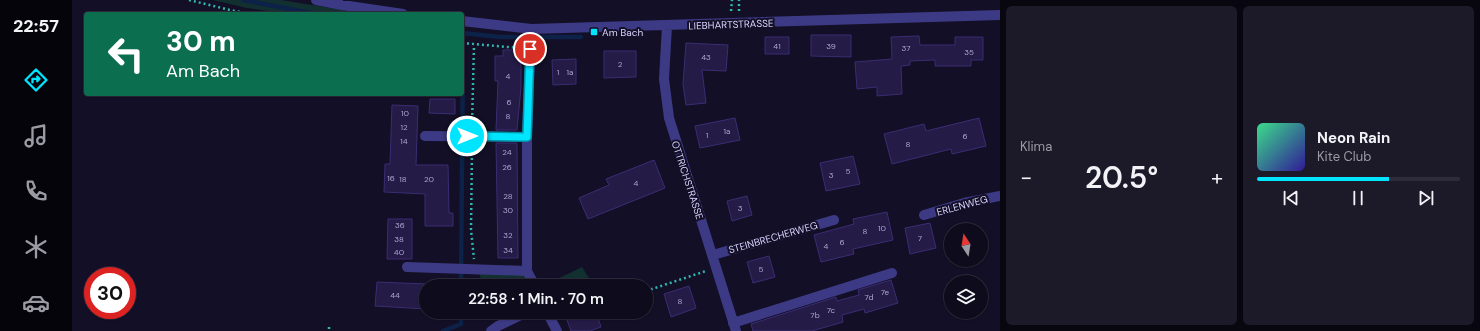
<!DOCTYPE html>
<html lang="de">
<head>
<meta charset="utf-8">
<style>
	:root { --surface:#0e0b1c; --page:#1c1929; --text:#f1f3f6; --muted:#9b9ba3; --line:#2e2b3b; --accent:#00e5ff }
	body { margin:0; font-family:"DM Sans",sans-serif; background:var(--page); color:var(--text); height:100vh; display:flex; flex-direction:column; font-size:15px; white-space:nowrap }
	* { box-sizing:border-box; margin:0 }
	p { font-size:13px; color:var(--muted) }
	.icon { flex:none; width:22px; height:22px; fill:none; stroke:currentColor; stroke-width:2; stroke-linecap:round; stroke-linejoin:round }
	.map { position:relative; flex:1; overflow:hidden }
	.details { display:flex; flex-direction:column; gap:6px; padding:6px; background:#08060f; width:480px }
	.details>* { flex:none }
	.banner { position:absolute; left:12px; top:12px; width:380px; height:84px; border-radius:4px; box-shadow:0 1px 3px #0004,0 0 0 1px var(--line); background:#0b6e4f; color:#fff; overflow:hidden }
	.needle { width:26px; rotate:348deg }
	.fabs { position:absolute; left:872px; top:223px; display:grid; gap:8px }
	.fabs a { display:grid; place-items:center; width:44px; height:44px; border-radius:50%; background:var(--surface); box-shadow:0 1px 3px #0004,0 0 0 1px var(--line); font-size:20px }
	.speed { position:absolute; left:12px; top:267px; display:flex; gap:8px; font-size:20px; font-weight:700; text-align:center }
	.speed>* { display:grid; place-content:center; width:52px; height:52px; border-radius:50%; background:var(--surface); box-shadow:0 1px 3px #0004,0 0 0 1px var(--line); line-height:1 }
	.speed .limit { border:6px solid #d22; background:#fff; color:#111 }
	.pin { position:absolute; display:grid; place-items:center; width:34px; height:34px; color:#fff; margin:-17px; border:2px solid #fff; border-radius:50%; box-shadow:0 1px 4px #0007 }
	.me { position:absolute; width:44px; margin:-22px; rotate:90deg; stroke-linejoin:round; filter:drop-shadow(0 0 3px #0008) }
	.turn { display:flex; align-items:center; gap:14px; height:84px; padding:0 16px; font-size:18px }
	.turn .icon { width:52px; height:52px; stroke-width:2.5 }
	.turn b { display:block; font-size:28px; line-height:34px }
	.big { font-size:30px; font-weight:600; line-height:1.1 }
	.details .card { flex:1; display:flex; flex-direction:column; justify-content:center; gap:6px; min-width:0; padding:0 14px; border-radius:6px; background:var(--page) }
	.song { display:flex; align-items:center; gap:12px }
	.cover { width:48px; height:48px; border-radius:6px; background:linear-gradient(135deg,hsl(150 70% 55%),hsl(250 70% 35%)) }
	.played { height:4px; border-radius:2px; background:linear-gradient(90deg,var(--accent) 65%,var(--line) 65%) }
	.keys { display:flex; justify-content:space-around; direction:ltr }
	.heat { display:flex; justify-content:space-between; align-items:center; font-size:22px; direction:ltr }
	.details .tiles { flex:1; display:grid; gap:6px; grid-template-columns:repeat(2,1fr) }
	.trip { position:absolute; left:347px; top:279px; width:234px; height:40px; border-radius:20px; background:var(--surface); box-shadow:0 1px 3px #0004,0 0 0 1px var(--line); font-weight:600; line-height:40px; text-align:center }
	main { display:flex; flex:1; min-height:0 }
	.menu { display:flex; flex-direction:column; width:72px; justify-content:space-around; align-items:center; background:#06040b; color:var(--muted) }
	.menu .icon { width:28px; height:28px }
	.menu .active { color:var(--accent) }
	.menu b { font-size:18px; color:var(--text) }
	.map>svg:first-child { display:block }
</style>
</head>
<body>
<main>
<nav class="menu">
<b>22:57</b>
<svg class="icon active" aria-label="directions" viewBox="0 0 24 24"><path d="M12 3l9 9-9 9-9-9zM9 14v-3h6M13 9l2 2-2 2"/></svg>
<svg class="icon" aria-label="music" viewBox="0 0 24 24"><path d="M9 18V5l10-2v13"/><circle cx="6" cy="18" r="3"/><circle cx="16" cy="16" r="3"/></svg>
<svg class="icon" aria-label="phone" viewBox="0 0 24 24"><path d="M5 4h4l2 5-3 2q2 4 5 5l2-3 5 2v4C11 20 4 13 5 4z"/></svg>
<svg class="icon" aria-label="climate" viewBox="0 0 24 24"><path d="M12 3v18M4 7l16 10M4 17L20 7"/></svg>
<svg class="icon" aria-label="car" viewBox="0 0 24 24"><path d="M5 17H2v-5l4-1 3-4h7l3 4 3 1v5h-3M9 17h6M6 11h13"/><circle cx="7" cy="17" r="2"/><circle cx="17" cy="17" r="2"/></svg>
</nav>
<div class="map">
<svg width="928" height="331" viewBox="0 0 928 331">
	<rect width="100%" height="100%" fill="#130f26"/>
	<path fill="#12302f" d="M 141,0 L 209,0 L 295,14 L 217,14 L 175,8 Z
		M 510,267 L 522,286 L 471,286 Z
		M 406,271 L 454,273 L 460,286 L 412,286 Z"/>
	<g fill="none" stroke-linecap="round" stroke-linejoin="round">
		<path stroke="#0c2248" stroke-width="4.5" d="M 171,0 L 244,14
			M 390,33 L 428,37 L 509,37
			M 391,33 L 391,40
			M 389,286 L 391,50
			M 371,331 L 389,324 L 389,312"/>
	</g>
	<path fill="#241b47" stroke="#3b2d73" d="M 739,35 L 779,35 L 779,57 L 739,56 Z
		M 847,36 L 848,45 L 883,45 L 883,37 L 911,37 L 911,60 L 899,60 L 899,66 L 863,66 L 863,60 L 838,61 L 838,65 L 829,66 L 830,94 L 805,96 L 805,87 L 785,89 L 783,62 L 820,59 L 819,37 Z
		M 693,37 L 717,37 L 717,54 L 693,54 Z
		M 614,43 L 656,45 L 654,71 L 630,70 L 634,103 L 614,105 L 611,84 Z
		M 431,50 L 446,50 L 445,56 L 449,56 L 449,87 L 445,130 L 424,130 L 426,81 L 423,81 L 423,56 L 431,56 Z
		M 532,51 L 564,51 L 564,77 L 532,78 Z
		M 504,59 L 504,84 L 481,85 L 480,60 Z
		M 358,99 L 383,99 L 383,114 L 357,113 Z
		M 320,105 L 346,106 L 344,165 L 376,165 L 377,213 L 381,213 L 381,226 L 353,226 L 353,194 L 312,192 L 313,164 L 318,164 Z
		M 663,118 L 668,140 L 628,148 L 623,126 Z
		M 907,118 L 914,146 L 880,154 L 879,149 L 820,164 L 812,134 L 852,124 L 854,131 Z
		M 424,143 L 445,143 L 446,258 L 426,258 Z
		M 781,156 L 788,184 L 754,191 L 748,163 Z
		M 582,160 L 593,188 L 516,219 L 507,198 L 537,185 L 534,179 Z
		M 675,196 L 680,215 L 660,221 L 655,201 Z
		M 815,212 L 821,240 L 781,249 L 782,254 L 749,262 L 742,235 L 782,224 L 781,219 Z
		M 316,219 L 340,219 L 340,259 L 315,259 Z
		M 858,223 L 864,248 L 838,254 L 833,228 Z
		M 697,256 L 703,277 L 681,283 L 675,262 Z
		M 819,280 L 826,303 L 793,313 L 792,309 L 770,315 L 771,322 L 740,331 L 681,331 L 679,324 L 764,297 L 765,301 L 787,295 L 786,290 Z
		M 305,282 L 354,284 L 354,309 L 303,306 Z
		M 617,286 L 624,308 L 599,317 L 592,294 Z
		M 492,312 L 524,312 L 529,327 L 518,331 L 499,331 Z"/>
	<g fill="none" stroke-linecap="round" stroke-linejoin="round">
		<path stroke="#2fb8b0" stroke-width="2.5" stroke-dasharray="2 3" stroke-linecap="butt" d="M 117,0 L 158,10 L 179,14
			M 659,11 L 660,0
			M 667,11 L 667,0
			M 390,43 L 447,48
			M 400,125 L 402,45
			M 400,148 L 399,230 L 402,259
			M 574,291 L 634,271
			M 257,327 L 257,331"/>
		<path stroke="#3d3a85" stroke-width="10" d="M 244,0 L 270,5 L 331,14
			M 390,21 L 459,29 L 928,15
			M 595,26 L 592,79 L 597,118 L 664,331
			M 459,29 L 455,137 L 455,271 L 463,286
			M 353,136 L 455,137
			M 852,215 L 892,203 L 928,196
			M 641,255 L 762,220
			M 335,267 L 455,271
			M 475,312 L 485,331
			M 661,323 L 820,273
			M 419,331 L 426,326 L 455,312"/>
	</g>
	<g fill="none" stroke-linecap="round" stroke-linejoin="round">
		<g stroke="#0095a6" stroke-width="10">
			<path id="route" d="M 395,136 L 455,137 L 458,49"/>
		</g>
		<use href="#route" stroke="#00e5ff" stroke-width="7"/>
	</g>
	<rect fill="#00e5ff" stroke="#130f26" stroke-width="1.5" x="518" y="28" width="8" height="8" rx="2"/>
	<g text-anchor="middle" stroke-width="4" stroke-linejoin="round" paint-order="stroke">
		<g font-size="8" fill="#aca6d1">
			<text x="705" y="49">41</text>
			<text x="759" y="49">39</text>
			<text x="834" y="51">37</text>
			<text x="897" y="55">35</text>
			<text x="634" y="60">43</text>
			<text x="548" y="67">2</text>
			<text x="486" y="75">1</text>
			<text x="498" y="75">1a</text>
			<text x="436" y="79">4</text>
			<text x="437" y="105">6</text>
			<text x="333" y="116">10</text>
			<text x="436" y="119">8</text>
			<text x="332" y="130">12</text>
			<text x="655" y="134">1a</text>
			<text x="635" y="138">1</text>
			<text x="893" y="139">6</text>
			<text x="332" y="144">14</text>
			<text x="836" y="147">8</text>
			<text x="435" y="155">24</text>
			<text x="435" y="170">26</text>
			<text x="776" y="174">5</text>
			<text x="759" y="178">3</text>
			<text x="319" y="181">16</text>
			<text x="331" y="182">18</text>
			<text x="357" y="182">20</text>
			<text x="564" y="186">4</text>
			<text x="436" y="199">28</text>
			<text x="668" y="211">3</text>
			<text x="436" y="213">30</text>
			<text x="328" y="228">36</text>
			<text x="810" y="231">10</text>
			<text x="793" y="234">8</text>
			<text x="436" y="238">32</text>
			<text x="848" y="241">7</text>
			<text x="327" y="242">38</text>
			<text x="770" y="245">6</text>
			<text x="754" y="249">4</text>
			<text x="436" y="253">34</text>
			<text x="327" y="255">40</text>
			<text x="689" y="272">5</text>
			<text x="813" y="295">7e</text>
			<text x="323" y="298">44</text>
			<text x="797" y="300">7d</text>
			<text x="608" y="304">8</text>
			<text x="759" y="313">7c</text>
			<text x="743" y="318">7b</text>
		</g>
		<g font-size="10" fill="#d9d4ff" stroke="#130f26">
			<text transform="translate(659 24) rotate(-2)" y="4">LIEBHARTSTRASSE</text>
			<text transform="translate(616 180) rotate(72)" y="4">OTTRICHSTRASSE</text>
			<text transform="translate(890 205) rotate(-15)" y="4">ERLENWEG</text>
			<text transform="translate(701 237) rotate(-16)" y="4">STEINBRECHERWEG</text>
		</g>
		<g font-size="10" fill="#d9d4ff" stroke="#130f26" text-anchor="start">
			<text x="530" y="36">Am Bach</text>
		</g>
	</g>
</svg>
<div class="fabs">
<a><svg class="needle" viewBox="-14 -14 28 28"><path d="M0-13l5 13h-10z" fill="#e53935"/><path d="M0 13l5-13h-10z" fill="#9b9ba3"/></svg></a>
<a><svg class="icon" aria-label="layers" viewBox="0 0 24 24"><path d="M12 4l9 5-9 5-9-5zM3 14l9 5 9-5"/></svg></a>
</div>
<div class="speed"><div class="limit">30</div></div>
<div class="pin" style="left:458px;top:49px;background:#d93025"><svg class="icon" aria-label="arrive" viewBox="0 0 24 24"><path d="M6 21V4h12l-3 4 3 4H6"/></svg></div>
<svg class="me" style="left:395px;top:136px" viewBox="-20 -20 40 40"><circle r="17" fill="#00e5ff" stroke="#fff" stroke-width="3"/><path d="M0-11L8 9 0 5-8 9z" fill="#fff"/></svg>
<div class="trip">22:58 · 1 Min. · 70 m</div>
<div class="banner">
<div class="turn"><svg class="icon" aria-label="left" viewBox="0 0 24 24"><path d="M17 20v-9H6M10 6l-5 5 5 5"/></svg><div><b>30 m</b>Am Bach</div></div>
</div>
</div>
<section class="details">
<div class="tiles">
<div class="card"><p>Klima</p>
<div class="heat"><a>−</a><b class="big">20.5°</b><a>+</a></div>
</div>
<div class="card">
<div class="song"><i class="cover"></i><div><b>Neon Rain</b><p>Kite Club</p></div></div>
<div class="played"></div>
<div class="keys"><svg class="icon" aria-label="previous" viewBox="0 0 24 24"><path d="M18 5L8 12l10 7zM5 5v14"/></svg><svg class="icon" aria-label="pause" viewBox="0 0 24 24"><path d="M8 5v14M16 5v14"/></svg><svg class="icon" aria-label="next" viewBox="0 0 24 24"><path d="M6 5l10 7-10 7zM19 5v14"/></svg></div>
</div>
</div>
</section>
</main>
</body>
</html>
